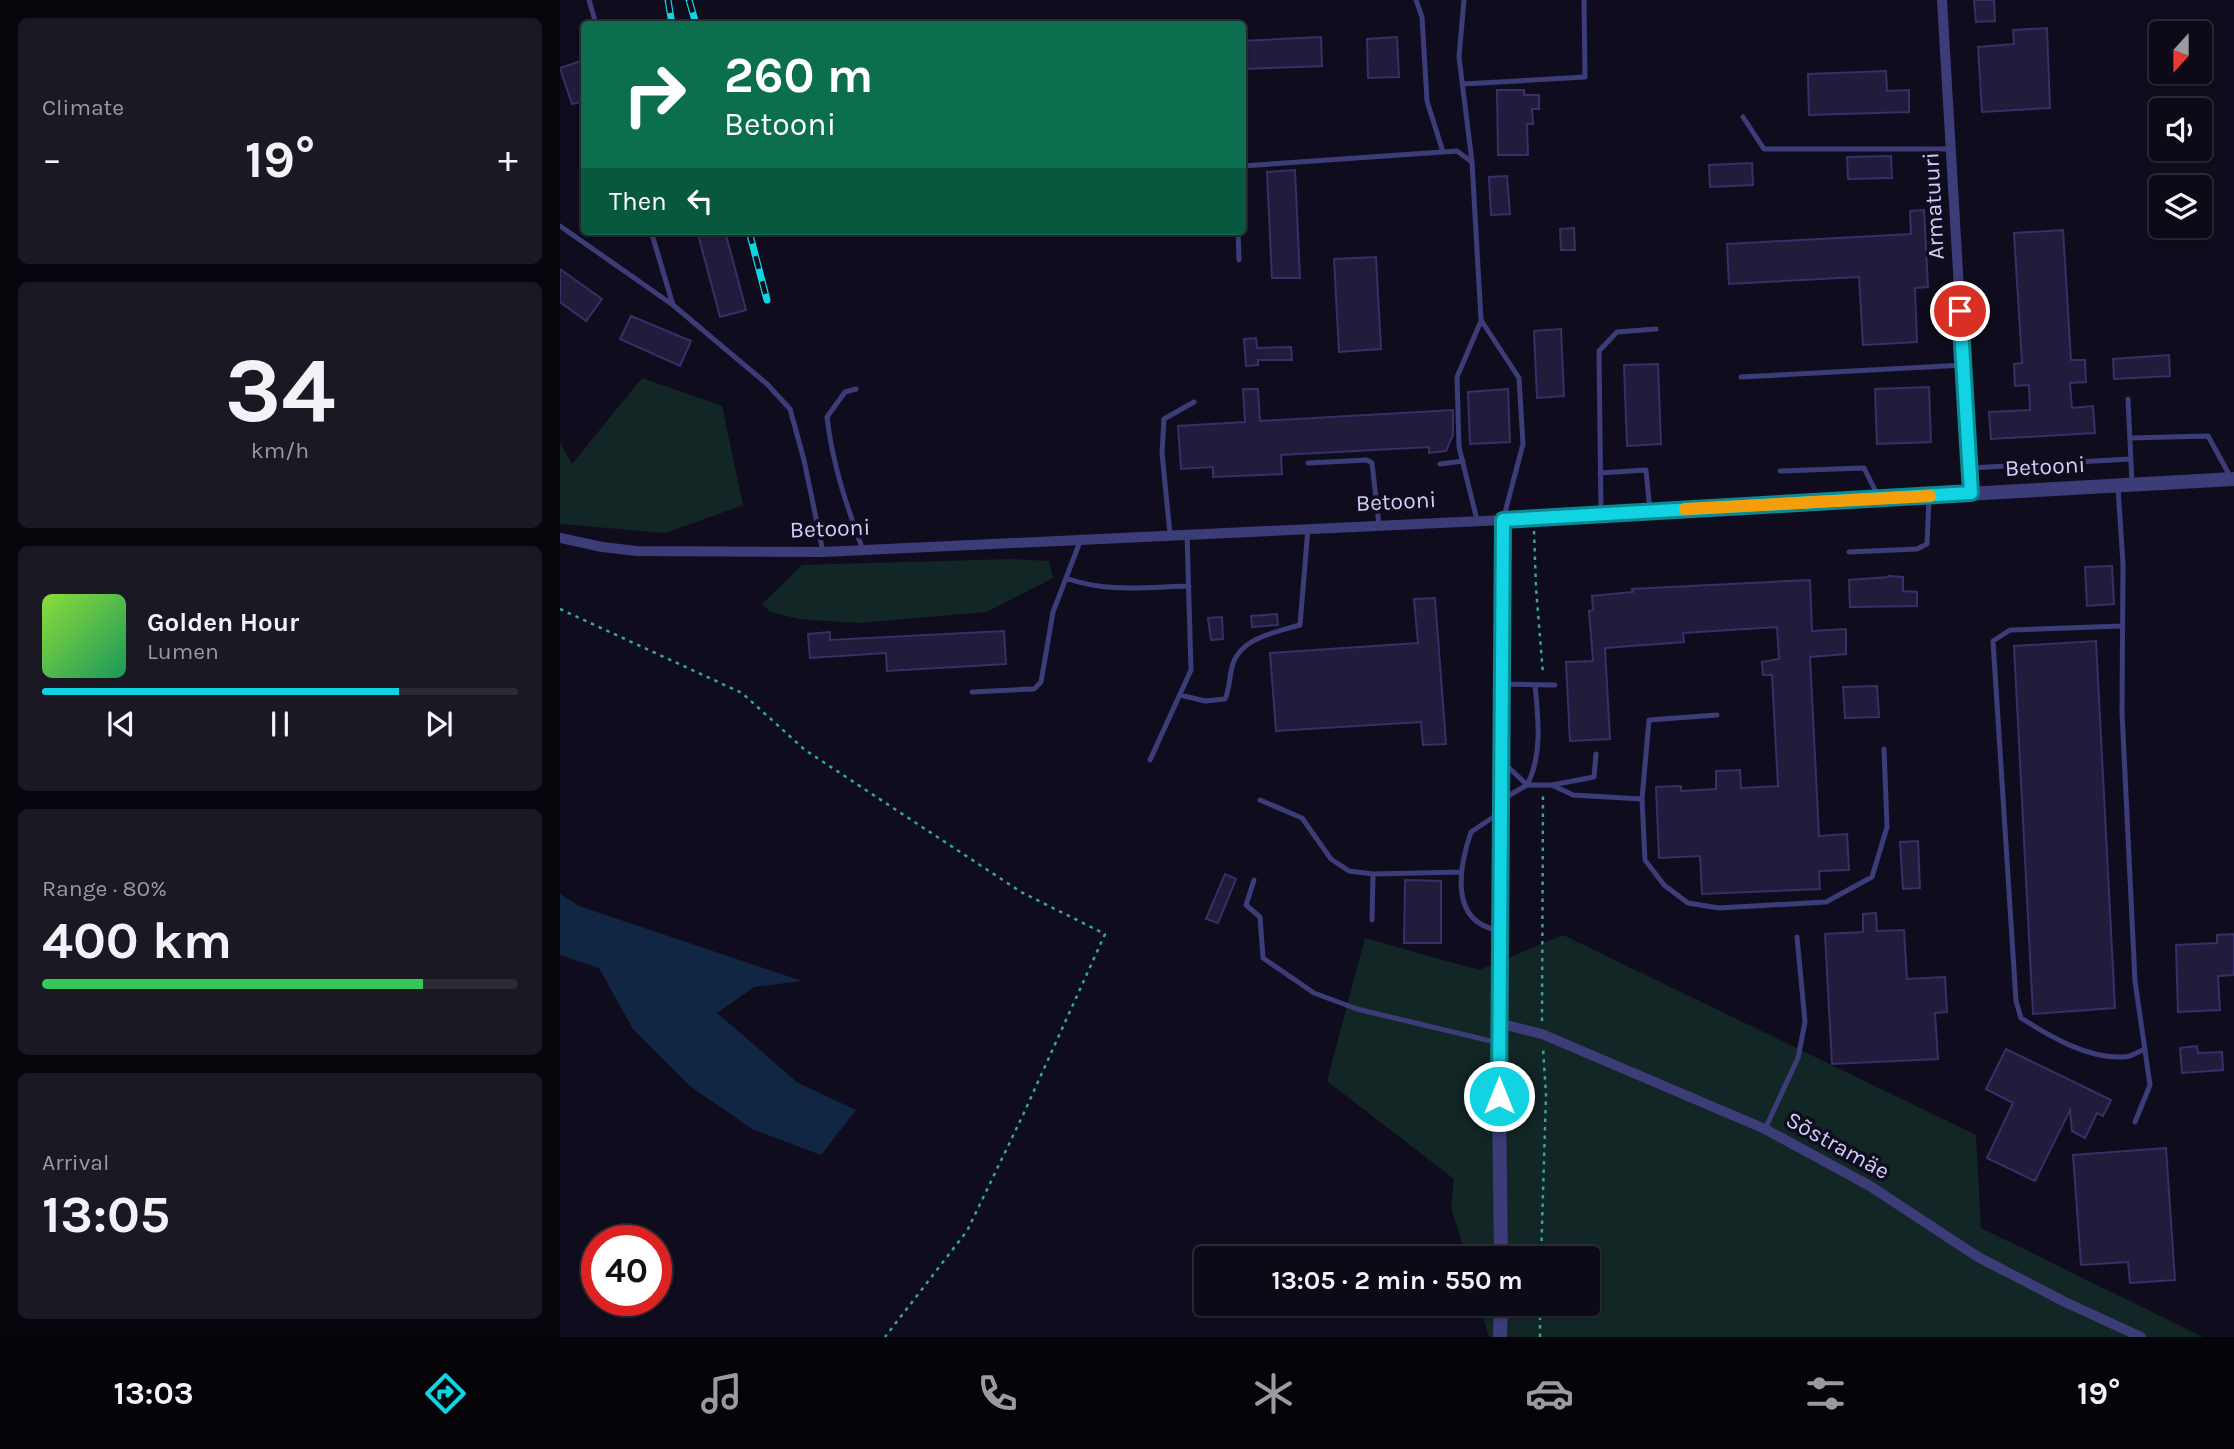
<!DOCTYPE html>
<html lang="en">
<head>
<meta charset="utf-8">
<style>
	:root { --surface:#0b0a16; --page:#191823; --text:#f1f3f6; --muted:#9a9aa1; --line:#2b2b35; --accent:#12d3e2 }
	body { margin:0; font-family:Karla,sans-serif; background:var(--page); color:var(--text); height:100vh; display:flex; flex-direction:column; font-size:26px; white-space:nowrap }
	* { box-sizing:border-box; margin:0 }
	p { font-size:23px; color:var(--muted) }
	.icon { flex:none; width:38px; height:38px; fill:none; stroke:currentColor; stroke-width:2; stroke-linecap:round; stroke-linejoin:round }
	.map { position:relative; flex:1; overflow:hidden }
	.sheet { display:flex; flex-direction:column; gap:18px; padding:18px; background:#06060c; width:560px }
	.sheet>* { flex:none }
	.top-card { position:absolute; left:21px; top:21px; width:665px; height:214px; border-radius:7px; box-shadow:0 2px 5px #0004,0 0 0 2px var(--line); background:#0b6e4f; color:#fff; overflow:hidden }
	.needle { width:46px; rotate:201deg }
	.controls { position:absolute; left:1589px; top:21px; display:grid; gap:14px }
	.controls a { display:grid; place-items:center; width:63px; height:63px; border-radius:7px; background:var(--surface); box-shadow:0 2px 5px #0004,0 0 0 2px var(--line); font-size:35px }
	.speed { position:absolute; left:21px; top:1225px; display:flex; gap:14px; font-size:35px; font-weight:700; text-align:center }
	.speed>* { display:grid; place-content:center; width:91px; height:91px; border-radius:50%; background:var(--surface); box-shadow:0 2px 5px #0004,0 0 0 2px var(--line); line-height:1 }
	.speed .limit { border:10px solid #d22; background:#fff; color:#111 }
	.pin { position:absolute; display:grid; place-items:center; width:60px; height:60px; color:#fff; margin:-30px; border:4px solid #fff; border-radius:50%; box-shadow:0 2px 7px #0007 }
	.me { position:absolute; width:77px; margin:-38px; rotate:0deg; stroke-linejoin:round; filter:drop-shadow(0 0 5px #0008) }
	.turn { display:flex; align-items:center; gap:24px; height:147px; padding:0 28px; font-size:32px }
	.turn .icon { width:91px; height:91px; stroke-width:2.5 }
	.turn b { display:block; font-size:49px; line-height:60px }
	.then { display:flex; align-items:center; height:66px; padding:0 28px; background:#0003; gap:14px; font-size:26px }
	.big { font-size:52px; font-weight:700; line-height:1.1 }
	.sheet .widget { flex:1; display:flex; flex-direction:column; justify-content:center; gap:10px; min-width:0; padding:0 24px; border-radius:10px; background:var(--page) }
	.sheet .dial { align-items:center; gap:0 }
	.dial b { font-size:91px; line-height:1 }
	.song { display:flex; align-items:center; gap:21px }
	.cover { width:84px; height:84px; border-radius:10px; background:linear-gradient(135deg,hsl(90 70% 55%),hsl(150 70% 35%)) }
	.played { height:7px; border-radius:4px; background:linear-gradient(90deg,var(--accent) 75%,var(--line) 75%) }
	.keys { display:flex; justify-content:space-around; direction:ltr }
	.heat { display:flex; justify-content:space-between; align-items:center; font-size:38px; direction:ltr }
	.charge { height:10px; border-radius:5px; background:linear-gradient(90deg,#34c759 80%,var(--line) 0) }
	.trip { position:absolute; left:634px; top:1246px; width:406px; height:70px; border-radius:7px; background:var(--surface); box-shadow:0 2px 5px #0004,0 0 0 2px var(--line); font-weight:700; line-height:70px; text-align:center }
	.menu { display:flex; height:112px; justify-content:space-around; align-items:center; background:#040409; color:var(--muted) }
	.menu .icon { width:49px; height:49px }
	.menu .active { color:var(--accent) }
	.menu b { font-size:32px; color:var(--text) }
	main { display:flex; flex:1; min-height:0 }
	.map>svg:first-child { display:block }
</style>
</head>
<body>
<main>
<section class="sheet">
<div class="widget"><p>Climate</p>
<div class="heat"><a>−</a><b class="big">19°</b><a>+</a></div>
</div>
<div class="widget dial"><b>34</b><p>km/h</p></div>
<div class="widget">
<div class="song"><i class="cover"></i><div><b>Golden Hour</b><p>Lumen</p></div></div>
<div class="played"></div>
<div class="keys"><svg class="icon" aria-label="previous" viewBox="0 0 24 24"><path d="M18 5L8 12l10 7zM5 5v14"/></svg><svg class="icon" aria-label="pause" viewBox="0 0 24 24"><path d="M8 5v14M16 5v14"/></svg><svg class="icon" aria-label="next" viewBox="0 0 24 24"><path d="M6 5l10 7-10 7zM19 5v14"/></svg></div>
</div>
<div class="widget"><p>Range · 80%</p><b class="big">400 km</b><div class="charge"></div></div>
<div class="widget"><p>Arrival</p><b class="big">13:05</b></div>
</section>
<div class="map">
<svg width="1674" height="1337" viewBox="0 0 1674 1337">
	<rect width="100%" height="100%" fill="#0f0d1d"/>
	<path fill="#112625" d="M 82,378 L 162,406 L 183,505 L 106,533 L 0,524 L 0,443 L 12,464 Z
		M 451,559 L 489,561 L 493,578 L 426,612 L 298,623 L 239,619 L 211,612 L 202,604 L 242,565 Z
		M 1003,935 L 1416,1135 L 1421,1228 L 1643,1337 L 929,1337 L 919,1304 L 1027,1304 L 1027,1258 L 907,1258 L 891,1208 L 894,1179 L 767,1081 L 805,938 L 919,970 Z"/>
	<path fill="#112642" d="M 0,894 L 19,906 L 242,981 L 194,987 L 157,1013 L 238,1083 L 296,1110 L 261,1155 L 192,1129 L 130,1086 L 73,1029 L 39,968 L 0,955 Z"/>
	<path fill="#211b3c" stroke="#382f66" stroke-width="2" d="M 1414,0 L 1434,0 L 1435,21 L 1416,22 Z
		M 1487,28 L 1490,108 L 1422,112 L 1418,47 L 1454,44 L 1453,30 Z
		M 761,37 L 762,66 L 682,69 L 682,41 Z
		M 837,37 L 839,77 L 808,78 L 807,39 Z
		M 24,60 L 24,101 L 12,104 L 0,68 Z
		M 1326,71 L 1327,91 L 1349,90 L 1349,112 L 1249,115 L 1248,74 Z
		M 937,90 L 964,90 L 964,95 L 979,95 L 979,109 L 972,109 L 973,124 L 967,124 L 968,155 L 938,155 Z
		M 1331,156 L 1332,178 L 1288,179 L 1287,157 Z
		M 1192,163 L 1193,185 L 1150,187 L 1149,165 Z
		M 735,170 L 740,278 L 712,278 L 707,172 Z
		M 947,176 L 950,214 L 931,215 L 929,177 Z
		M 1364,210 L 1368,287 L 1355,288 L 1357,342 L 1303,345 L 1299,277 L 1169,284 L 1167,244 L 1351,234 L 1350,211 Z
		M 1014,228 L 1015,250 L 1001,250 L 1000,229 Z
		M 1503,230 L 1511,360 L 1525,360 L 1526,382 L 1510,383 L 1512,408 L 1533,406 L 1535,433 L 1431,439 L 1429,412 L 1470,410 L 1469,385 L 1455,386 L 1454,364 L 1462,363 L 1454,233 Z
		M 148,231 L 165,231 L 186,310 L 160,317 L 138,234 Z
		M 816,257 L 821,349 L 779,352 L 774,259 Z
		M 0,269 L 42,299 L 26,321 L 0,302 Z
		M 71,316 L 131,341 L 120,366 L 60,339 Z
		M 1001,329 L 1004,396 L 977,398 L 974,331 Z
		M 696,338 L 697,348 L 731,347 L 732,360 L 698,360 L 698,365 L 686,366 L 684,339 Z
		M 1609,355 L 1610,376 L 1554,379 L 1553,359 Z
		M 1098,364 L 1101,444 L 1067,446 L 1064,365 Z
		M 1369,387 L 1371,442 L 1317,444 L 1315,389 Z
		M 683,389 L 698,389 L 700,421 L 893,410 L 893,435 L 886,451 L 869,453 L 869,447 L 721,455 L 722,474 L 653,477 L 653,467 L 621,469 L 618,426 L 685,422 Z
		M 948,389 L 950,442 L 910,444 L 908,392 Z
		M 1552,566 L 1554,604 L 1527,606 L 1525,567 Z
		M 1329,576 L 1343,577 L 1343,591 L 1357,592 L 1357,606 L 1290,607 L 1289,580 L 1329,577 Z
		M 1250,580 L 1252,631 L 1286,629 L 1286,654 L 1250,657 L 1259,836 L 1287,834 L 1289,870 L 1259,871 L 1260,889 L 1142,894 L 1140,856 L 1099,858 L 1096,787 L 1121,786 L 1121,791 L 1156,789 L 1156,771 L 1180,770 L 1181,788 L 1218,786 L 1212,675 L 1203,675 L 1202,664 L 1202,662 L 1219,659 L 1217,627 L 1123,633 L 1124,642 L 1045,648 L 1050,739 L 1010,741 L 1006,662 L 1033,661 L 1029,611 L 1033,610 L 1032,596 L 1073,592 L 1072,589 Z
		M 875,598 L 886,744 L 863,745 L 861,722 L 716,731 L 710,653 L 858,643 L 854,599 Z
		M 717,614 L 718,625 L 692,627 L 691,616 Z
		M 662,617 L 663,639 L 651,640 L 648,618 Z
		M 444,631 L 446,664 L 327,671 L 326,653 L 250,658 L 248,634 L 270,632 L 270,640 Z
		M 1536,641 L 1555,1008 L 1473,1014 L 1454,646 Z
		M 1317,686 L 1319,717 L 1285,718 L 1283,687 Z
		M 1358,841 L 1360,888 L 1343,889 L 1340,842 Z
		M 665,874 L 676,879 L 658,923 L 646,919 Z
		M 845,880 L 881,881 L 881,943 L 844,943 Z
		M 1316,913 L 1317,931 L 1344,930 L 1347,979 L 1385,977 L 1387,1012 L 1375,1013 L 1378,1059 L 1272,1064 L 1265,934 L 1303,932 L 1303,914 Z
		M 1674,934 L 1674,975 L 1658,976 L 1660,1010 L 1618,1012 L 1616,945 L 1657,943 L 1657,935 Z
		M 1637,1046 L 1638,1053 L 1662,1052 L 1663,1070 L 1622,1073 L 1620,1048 Z
		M 1446,1049 L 1551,1100 L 1543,1116 L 1537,1113 L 1525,1138 L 1512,1131 L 1510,1110 L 1475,1181 L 1427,1158 L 1453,1103 L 1426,1089 Z
		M 1606,1148 L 1615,1280 L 1570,1283 L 1568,1262 L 1521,1265 L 1513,1155 Z"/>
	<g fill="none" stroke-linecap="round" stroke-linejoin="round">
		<path stroke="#36a59c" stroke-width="2.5" stroke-dasharray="3.5 5" stroke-linecap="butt" d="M 974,531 L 976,588 L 983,674
			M 0,609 L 182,693 L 245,750 L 461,892 L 545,934 L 463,1115 L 407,1231 L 325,1337
			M 982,1021 L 983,793
			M 981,1258 L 986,1095 L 983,1048
			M 980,1337 L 980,1304"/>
		<path stroke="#3c3c78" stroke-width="5" d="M 29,0 L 36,24
			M 856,0 L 862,17 L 867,101 L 883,152
			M 904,0 L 899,57 L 912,162
			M 903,84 L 1025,77 L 1024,0
			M 1183,117 L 1204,149 L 1391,149
			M 682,166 L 897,151 L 912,162 L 921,320 L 959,378 L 963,444 L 943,520
			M 0,226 L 113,305
			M 91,231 L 113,305 L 207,384 L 230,409 L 244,460 L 263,552
			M 678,231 L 679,260
			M 1181,377 L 1404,365
			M 296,389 L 285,392 L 267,417 C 272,463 287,507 303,550
			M 1568,399 L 1572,484
			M 1570,438 L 1648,436 L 1670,476
			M 748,463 L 807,460 L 812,463 L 819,525
			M 880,464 L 903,461
			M 1410,468 L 1571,459
			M 1220,471 L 1304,468 L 1318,496
			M 1040,473 L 1086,470 L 1090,511
			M 1558,488 L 1563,564 L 1562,712 L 1575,981 L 1590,1085 L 1575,1122
			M 1041,514 L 1039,351 L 1057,332 L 1096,329
			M 917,520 L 899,447 L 897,377 L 921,321
			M 610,534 L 602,453 L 604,419 L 634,402
			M 1289,552 L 1357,549 L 1367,544 L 1369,499
			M 506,578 C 545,593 588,587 629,586
			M 1562,626 L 1450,630 L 1433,641 L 1456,1001 L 1461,1018 C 1491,1037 1528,1059 1564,1057 C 1571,1057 1579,1051 1585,1049
			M 942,684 L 995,685
			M 412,692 L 474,689 L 481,682 L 493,612 L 521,539
			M 620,695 L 645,701 L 665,699 C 670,688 669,678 672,667 C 679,638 716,632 740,625 L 748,528
			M 590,760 L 631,670 L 627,533
			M 943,762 L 967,785 C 983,755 978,717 975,685
			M 992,785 L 1013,795 L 1082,799 L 1089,720 L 1157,715
			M 943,799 L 967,785 L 992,785 L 1034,777 L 1036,754
			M 1082,799 L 1085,860 L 1104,885 L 1128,903 L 1159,908 L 1266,902 L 1312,877 L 1327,827 L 1324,749
			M 700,800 L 742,818 L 771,859 L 789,871 L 813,874
			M 938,814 L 911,832 C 899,867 889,922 938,930
			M 694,880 L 686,905 L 700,917 L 703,958 L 754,993 L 797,1009 L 935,1042
			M 812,920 L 813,874 L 901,872
			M 1205,1129 L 1238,1058 L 1245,1022 L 1237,937"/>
		<path stroke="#3c3c78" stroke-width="10" d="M 1382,0 L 1411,493
			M 0,538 L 42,547 L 77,551 L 263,552 L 943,520
			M 938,1023 L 982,1034 L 1205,1129 L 1310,1186 L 1418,1257 L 1505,1302 L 1581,1337"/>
		<path stroke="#3c3c78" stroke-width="14" d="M 941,1258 L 938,1023 L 943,520 L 1674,479
			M 940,1337 L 941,1304"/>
		<g stroke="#12d3e2" stroke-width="7">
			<path id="rail" d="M 108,0 L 112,24
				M 129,0 L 136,24
				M 189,231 L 207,300"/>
		</g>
		<use href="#rail" stroke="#0f0d1d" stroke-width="4.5" stroke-dasharray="13" stroke-linecap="butt"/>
	</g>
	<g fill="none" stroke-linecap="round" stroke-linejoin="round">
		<g stroke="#0c8993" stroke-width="18">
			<path id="route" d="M 939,1096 L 943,520 L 1411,493 L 1400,311"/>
		</g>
		<use href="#route" stroke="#12d3e2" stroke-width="12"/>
		<path stroke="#f59e0b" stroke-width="12" d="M 1125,509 L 1370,496"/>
	</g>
	<g text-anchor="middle" stroke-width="7" stroke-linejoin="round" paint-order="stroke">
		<g font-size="23" fill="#d1cdfb" stroke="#0f0d1d">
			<text transform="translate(1373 206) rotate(-93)" y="8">Armatuuri</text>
			<text transform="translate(1485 466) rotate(-3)" y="8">Betooni</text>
			<text transform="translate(836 501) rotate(-3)" y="8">Betooni</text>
			<text transform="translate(270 528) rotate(-2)" y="8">Betooni</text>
			<text transform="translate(1278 1145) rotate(29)" y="8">Sõstramäe</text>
		</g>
	</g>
</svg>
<div class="controls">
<a><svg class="needle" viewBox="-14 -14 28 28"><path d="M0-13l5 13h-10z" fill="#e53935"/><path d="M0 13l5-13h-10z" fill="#9a9aa1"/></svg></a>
<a><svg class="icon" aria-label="sound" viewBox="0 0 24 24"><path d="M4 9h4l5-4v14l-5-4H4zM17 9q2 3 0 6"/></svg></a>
<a><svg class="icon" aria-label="layers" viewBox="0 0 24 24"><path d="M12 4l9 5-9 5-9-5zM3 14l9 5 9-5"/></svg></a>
</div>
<div class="speed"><div class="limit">40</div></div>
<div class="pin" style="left:1400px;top:311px;background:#d93025"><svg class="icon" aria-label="arrive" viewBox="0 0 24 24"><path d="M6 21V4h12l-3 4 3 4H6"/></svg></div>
<svg class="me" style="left:939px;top:1096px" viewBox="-20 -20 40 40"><circle r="17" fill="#12d3e2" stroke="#fff" stroke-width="3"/><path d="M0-11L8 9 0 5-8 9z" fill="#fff"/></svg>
<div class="trip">13:05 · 2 min · 550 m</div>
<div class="top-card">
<div class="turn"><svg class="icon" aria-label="right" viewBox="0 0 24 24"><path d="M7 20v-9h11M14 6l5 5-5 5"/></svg><div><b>260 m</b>Betooni</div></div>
<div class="then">Then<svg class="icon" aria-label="left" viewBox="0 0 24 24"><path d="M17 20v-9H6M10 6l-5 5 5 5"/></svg></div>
</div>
</div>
</main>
<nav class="menu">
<b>13:03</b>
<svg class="icon active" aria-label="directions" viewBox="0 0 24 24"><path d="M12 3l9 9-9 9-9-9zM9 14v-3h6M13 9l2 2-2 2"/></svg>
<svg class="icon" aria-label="music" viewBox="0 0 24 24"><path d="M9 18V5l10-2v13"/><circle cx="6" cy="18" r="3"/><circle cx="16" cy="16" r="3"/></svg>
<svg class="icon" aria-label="phone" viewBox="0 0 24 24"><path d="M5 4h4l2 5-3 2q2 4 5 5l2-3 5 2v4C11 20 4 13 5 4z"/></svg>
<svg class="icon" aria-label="climate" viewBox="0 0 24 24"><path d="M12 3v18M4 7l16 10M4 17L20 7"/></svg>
<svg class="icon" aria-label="car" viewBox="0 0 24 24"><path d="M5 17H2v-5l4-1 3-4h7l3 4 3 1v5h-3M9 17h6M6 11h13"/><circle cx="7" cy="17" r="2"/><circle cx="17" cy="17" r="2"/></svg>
<svg class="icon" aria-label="filters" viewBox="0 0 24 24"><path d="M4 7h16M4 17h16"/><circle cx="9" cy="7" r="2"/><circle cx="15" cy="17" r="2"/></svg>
<b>19°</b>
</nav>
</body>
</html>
